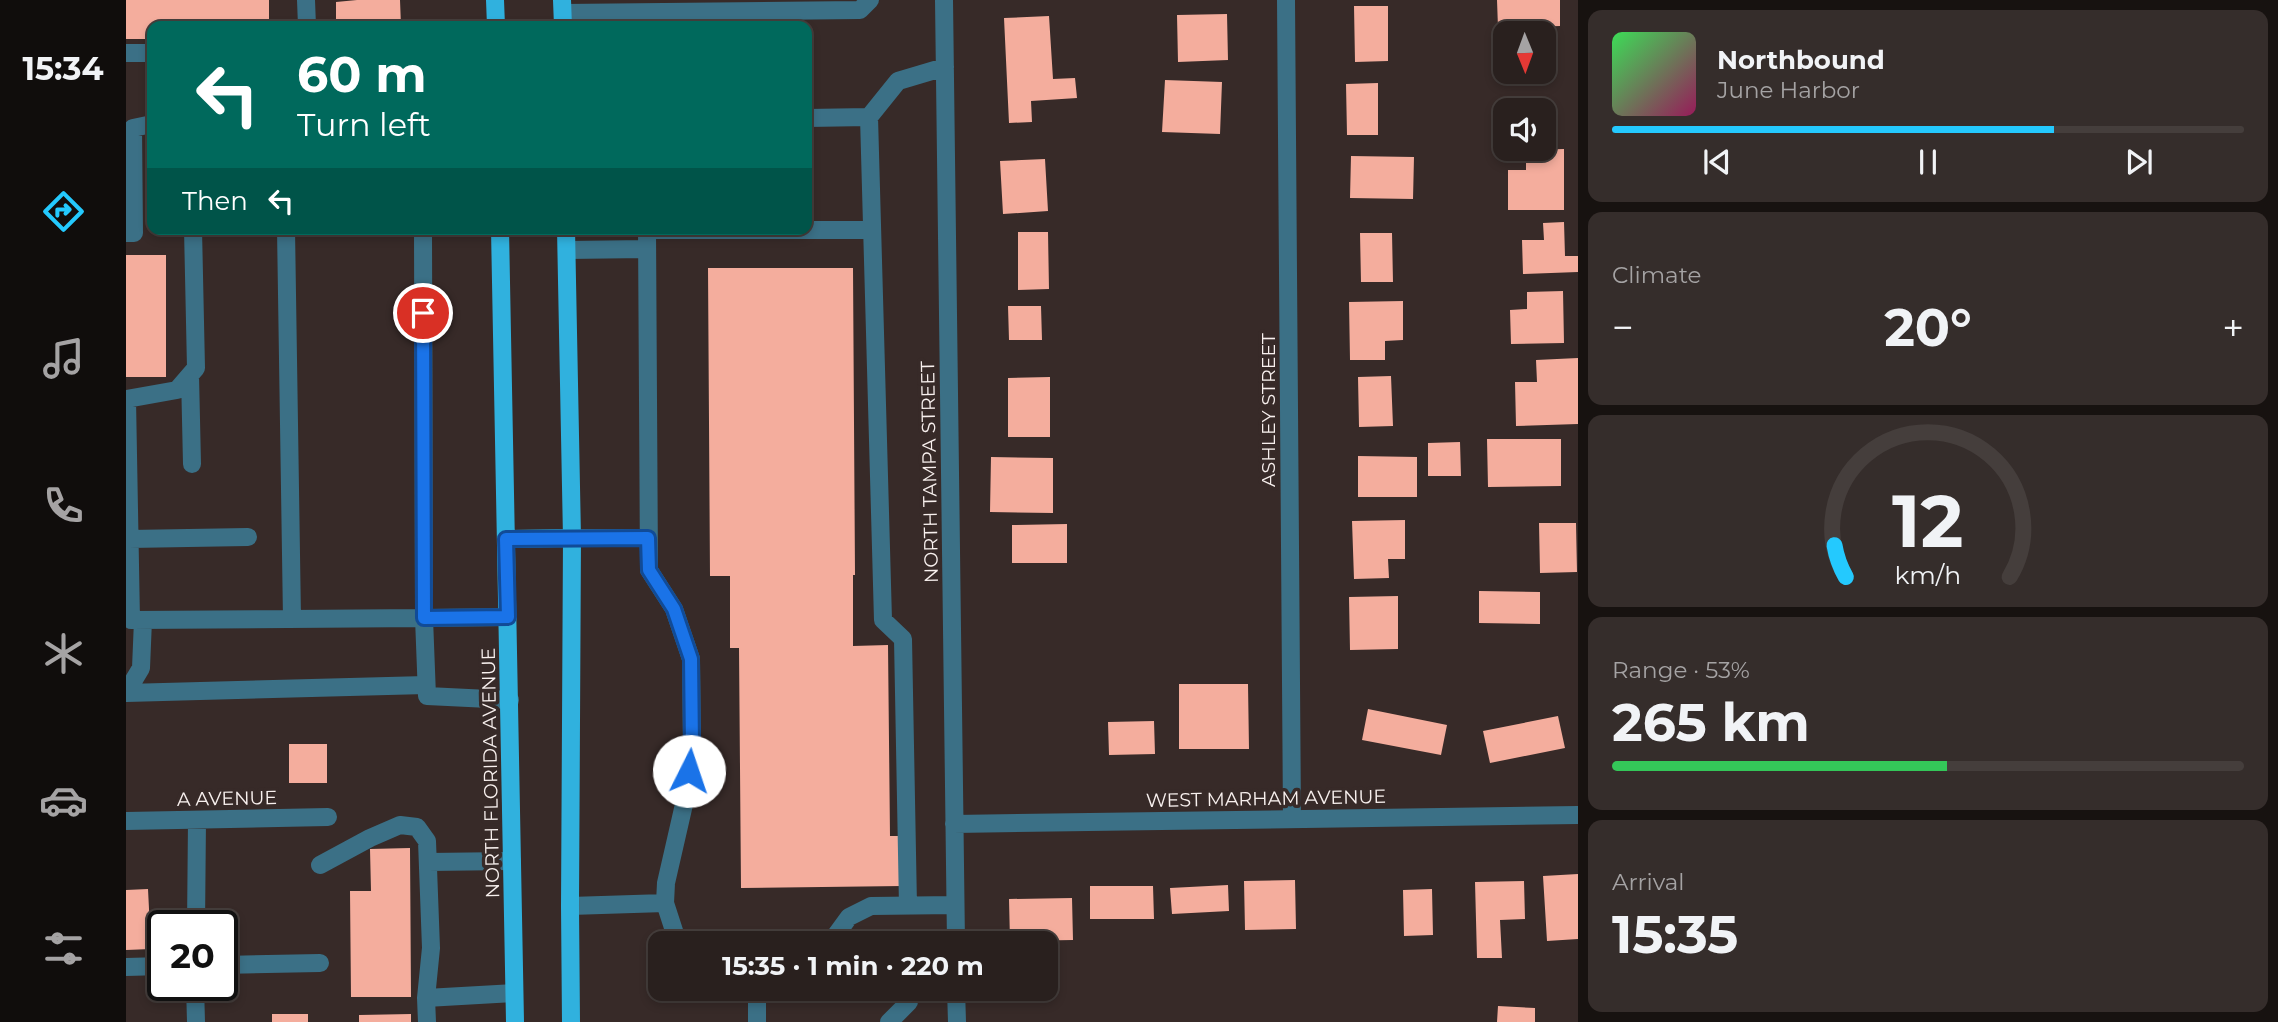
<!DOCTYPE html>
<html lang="en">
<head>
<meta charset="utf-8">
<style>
	:root { --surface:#29201e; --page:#352d2b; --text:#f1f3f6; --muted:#a5a3a4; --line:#453e3c; --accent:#24c9fe }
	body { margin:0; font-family:Montserrat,sans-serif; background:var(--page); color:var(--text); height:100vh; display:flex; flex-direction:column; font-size:26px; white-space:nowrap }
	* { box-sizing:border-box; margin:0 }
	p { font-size:23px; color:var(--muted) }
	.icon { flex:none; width:38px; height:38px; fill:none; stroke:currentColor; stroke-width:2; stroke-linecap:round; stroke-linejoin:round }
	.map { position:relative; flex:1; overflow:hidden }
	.drawer { display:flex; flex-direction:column; gap:10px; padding:10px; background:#171210; width:700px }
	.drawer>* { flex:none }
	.banner { position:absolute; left:21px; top:21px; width:665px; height:214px; border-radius:14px; box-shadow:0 4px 10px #0003,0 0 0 2px var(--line); background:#00695c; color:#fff; overflow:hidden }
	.needle { width:46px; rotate:179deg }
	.tools { position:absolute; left:1367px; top:21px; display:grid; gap:14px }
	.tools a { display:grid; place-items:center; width:63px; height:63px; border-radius:14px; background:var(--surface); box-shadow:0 4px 10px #0003,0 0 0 2px var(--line); font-size:35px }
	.speed { position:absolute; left:21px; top:910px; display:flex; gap:14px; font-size:35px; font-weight:700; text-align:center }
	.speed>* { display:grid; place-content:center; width:91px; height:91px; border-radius:50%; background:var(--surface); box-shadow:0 4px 10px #0003,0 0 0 2px var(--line); line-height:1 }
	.speed .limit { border:4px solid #111; border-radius:10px; background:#fff; color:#111 }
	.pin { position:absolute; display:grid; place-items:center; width:60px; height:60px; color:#fff; margin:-30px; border:4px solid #fff; border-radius:50%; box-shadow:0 2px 7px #0007 }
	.me { position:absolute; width:77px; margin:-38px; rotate:4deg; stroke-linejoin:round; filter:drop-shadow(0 0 5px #0008) }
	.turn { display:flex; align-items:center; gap:24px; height:147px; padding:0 35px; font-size:32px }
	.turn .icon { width:91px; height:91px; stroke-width:2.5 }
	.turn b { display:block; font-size:49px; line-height:60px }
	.then { display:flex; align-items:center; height:66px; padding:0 35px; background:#0003; gap:14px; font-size:26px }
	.big { font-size:52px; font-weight:700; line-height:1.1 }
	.drawer .tile { flex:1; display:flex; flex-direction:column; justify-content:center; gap:10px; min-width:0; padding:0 24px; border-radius:14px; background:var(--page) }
	.drawer .dial { align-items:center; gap:0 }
	.dial svg { height:182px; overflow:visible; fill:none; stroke:var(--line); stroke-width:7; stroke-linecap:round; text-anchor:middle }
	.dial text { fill:var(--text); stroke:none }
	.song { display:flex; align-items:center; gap:21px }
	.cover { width:84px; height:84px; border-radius:10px; background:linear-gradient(135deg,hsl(130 70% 55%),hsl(330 70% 35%)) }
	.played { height:7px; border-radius:4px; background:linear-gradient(90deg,var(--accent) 70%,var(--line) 70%) }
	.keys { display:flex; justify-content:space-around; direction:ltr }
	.heat { display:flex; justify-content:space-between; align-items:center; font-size:38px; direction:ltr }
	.charge { height:10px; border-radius:5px; background:linear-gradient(90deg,#34c759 53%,var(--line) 0) }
	.trip { position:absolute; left:522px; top:931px; width:410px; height:70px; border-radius:14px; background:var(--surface); box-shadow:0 4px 10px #0003,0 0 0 2px var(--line); font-weight:700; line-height:70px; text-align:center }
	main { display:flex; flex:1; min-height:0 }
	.tab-bar { display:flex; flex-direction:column; width:126px; justify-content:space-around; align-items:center; background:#100d0c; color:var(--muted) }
	.tab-bar .icon { width:49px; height:49px }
	.tab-bar .selected { color:var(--accent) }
	.tab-bar b { font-size:32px; color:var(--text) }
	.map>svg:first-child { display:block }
</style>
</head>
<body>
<main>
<nav class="tab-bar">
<b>15:34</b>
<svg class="icon selected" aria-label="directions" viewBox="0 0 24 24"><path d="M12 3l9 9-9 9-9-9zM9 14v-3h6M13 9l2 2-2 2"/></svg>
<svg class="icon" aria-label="music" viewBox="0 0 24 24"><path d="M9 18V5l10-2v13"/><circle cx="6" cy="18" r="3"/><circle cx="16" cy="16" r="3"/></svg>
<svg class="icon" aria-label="phone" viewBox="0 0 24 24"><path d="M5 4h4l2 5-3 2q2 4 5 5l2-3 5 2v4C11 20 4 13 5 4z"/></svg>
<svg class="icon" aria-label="climate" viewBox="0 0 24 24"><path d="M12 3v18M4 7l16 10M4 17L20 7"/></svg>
<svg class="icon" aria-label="car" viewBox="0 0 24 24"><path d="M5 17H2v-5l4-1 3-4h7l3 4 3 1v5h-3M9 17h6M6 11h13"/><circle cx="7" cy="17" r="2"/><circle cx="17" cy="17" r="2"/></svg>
<svg class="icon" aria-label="filters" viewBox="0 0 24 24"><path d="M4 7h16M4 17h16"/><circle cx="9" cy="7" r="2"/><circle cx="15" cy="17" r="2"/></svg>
</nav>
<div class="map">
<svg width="1452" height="1022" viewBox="0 0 1452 1022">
	<rect width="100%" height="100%" fill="#372a28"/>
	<path fill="#f4ad9d" d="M 0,0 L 143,0 L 143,26 L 26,26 L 26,39 L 0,39 Z
		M 231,0 L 274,0 L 275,26 L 210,26 L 210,2 Z
		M 1371,0 L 1434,0 L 1434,26 L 1372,28 Z
		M 1228,6 L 1262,6 L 1262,61 L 1229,62 Z
		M 1101,14 L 1102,60 L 1052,62 L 1051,15 Z
		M 923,16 L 927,79 L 949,78 L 951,98 L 905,101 L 906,122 L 883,123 L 878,18 Z
		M 1039,80 L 1096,82 L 1094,134 L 1036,132 Z
		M 1252,83 L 1252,135 L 1221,135 L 1220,84 Z
		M 1438,149 L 1438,210 L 1382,210 L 1382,170 L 1400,170 L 1400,150 Z
		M 1225,156 L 1288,157 L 1287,199 L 1224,198 Z
		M 919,159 L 922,211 L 877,214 L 874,161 Z
		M 1438,222 L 1439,256 L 1452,256 L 1452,272 L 1397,274 L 1396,240 L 1418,240 L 1417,223 Z
		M 892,232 L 922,232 L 923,289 L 892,290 Z
		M 1234,233 L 1266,233 L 1267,282 L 1235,282 Z
		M 0,255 L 40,255 L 40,377 L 0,377 Z
		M 582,268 L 727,268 L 729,575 L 727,575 L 727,646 L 762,645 L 764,836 L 776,836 L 777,886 L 615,888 L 613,648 L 604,648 L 604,576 L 584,576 Z
		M 1437,291 L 1438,343 L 1385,344 L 1384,310 L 1401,309 L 1401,292 Z
		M 1277,301 L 1277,340 L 1259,341 L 1259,360 L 1224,360 L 1223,302 Z
		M 882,306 L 915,306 L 916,340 L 883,340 Z
		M 1452,358 L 1452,424 L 1390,426 L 1389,382 L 1411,382 L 1410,360 Z
		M 1265,376 L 1267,426 L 1233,427 L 1232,377 Z
		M 924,377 L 924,437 L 882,437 L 882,378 Z
		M 1361,439 L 1435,439 L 1435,486 L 1362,487 Z
		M 1334,442 L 1335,476 L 1302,476 L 1302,443 Z
		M 1232,456 L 1291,457 L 1291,497 L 1232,497 Z
		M 865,457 L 927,458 L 927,513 L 864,512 Z
		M 1279,520 L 1279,559 L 1262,559 L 1263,578 L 1228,579 L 1226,521 Z
		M 1413,523 L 1450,523 L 1451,572 L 1414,573 Z
		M 941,524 L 941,563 L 886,563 L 886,525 Z
		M 1353,591 L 1414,592 L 1414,624 L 1353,623 Z
		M 1272,596 L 1272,649 L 1224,650 L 1223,597 Z
		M 1053,684 L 1122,684 L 1123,749 L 1053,749 Z
		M 1242,709 L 1321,725 L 1315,755 L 1236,740 Z
		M 1432,716 L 1439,748 L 1364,763 L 1357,731 Z
		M 1028,721 L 1029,754 L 983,755 L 982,722 Z
		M 163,744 L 201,744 L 201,783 L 163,783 Z
		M 284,848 L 285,997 L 225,997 L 224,891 L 245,891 L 244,849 Z
		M 1452,874 L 1452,939 L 1421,941 L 1417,876 Z
		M 1169,880 L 1170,929 L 1119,930 L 1118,881 Z
		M 1398,881 L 1399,919 L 1374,920 L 1376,958 L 1351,958 L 1349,882 Z
		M 1102,885 L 1103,911 L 1046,914 L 1044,888 Z
		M 964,886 L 1027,886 L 1028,919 L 964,919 Z
		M 22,889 L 25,949 L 0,950 L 0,890 Z
		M 1306,889 L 1307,935 L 1278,936 L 1277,890 Z
		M 946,898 L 947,940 L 884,941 L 883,899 Z
		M 1372,1006 L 1409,1008 L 1409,1022 L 1371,1022 Z
		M 146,1014 L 182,1014 L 182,1022 L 146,1022 Z
		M 285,1014 L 285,1022 L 233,1022 L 233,1015 Z"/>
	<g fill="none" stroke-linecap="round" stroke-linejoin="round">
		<path stroke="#3b7086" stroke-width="18" d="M 180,0 L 181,26
			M 818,0 L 830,943
			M 1160,0 L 1166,819
			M 437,13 L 734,10 L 744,0
			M 0,53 L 26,53
			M 743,117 L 772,81 L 819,67
			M 681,118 L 743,117 L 757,620 L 777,639 L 782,906
			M 67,229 L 70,368 L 51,390 L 1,399 L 5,620 L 298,618 L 297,229
			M 160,229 L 166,619
			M 521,229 L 523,570 L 548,609 L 565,659 L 566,746 L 563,771 L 559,800 L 540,883 L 539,903 L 552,943
			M 521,230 L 746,230
			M 0,233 L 8,233 L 7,128 L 26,124
			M 441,250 L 520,249
			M 64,375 L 66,464
			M 446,538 L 522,538
			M 3,539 L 122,537
			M 382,617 L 298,618 L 301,696 L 384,700
			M 0,693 L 300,685
			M 0,693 L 15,668 L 17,620
			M 0,821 L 202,817
			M 828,824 L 1452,815
			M 302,862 L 386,861
			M 194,865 L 244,838 L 274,825 L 291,827 L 301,841 L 305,948 L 300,998 L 301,1022
			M 444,906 L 539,903
			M 70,926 L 71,820
			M 704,943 L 723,917 L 745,906 L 829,905
			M 96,965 L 194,963
			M 0,967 L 37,966
			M 69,985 L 70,1022
			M 830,989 L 831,1022
			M 300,998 L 388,993
			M 631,1022 L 631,989
			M 763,1022 L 783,1002"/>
		<path stroke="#30b1de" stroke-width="18" d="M 369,0 L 370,26
			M 436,0 L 437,26
			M 374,229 L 389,1022
			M 440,229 L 446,538 L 444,906 L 445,1022
			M 380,539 L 446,538"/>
	</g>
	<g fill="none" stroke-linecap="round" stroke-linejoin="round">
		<g stroke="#114b97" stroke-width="18">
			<path id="route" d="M 297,313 L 298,618 L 382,617 L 380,539 L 522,538 L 523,570 L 548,609 L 565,659 L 566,746 L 563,771"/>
		</g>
		<use href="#route" stroke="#1a73e8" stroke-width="12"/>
	</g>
	<g text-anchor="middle" stroke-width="7" stroke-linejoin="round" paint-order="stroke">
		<g font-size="19" fill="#f8f0ee" stroke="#372a28">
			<text transform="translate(1142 410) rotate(-90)" y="7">ASHLEY STREET</text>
			<text transform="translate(803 472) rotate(-91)" y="7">NORTH TAMPA STREET</text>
			<text transform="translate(364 773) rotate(-91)" y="7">NORTH FLORIDA AVENUE</text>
			<text transform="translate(101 798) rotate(-1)" y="7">A AVENUE</text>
			<text transform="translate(1140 798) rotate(-1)" y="7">WEST MARHAM AVENUE</text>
		</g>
	</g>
</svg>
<div class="tools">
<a><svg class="needle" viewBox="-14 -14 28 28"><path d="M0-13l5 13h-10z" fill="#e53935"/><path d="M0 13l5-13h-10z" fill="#a5a3a4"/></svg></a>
<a><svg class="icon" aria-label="sound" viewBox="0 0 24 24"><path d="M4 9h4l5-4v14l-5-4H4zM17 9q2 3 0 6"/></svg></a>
</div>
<div class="speed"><div class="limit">20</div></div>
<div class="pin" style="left:297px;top:313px;background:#d93025"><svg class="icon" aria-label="arrive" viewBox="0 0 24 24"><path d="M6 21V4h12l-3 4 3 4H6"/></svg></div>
<svg class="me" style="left:563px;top:771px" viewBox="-20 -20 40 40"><circle r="19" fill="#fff"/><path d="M0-13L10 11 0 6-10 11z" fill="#1a73e8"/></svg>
<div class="trip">15:35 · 1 min · 220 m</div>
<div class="banner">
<div class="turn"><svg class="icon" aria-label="left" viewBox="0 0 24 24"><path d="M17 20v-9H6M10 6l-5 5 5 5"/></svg><div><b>60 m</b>Turn left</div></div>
<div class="then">Then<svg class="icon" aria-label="left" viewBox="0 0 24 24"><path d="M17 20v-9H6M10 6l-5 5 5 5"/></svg></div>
</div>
</div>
<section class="drawer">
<div class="tile">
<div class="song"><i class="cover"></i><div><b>Northbound</b><p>June Harbor</p></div></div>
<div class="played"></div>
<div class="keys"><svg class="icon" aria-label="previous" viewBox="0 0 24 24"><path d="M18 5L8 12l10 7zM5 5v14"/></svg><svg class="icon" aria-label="pause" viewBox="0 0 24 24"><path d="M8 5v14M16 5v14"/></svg><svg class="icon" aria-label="next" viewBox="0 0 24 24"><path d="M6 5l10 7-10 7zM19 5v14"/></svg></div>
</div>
<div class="tile"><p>Climate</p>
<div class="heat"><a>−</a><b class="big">20°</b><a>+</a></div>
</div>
<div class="tile dial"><svg viewBox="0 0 100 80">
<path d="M14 69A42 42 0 1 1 86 69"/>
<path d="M14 69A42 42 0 0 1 9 55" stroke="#24c9fe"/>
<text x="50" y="56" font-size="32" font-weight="700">12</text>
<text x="50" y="72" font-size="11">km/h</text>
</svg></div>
<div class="tile"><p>Range · 53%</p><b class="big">265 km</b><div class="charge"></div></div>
<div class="tile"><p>Arrival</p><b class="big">15:35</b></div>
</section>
</main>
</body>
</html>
